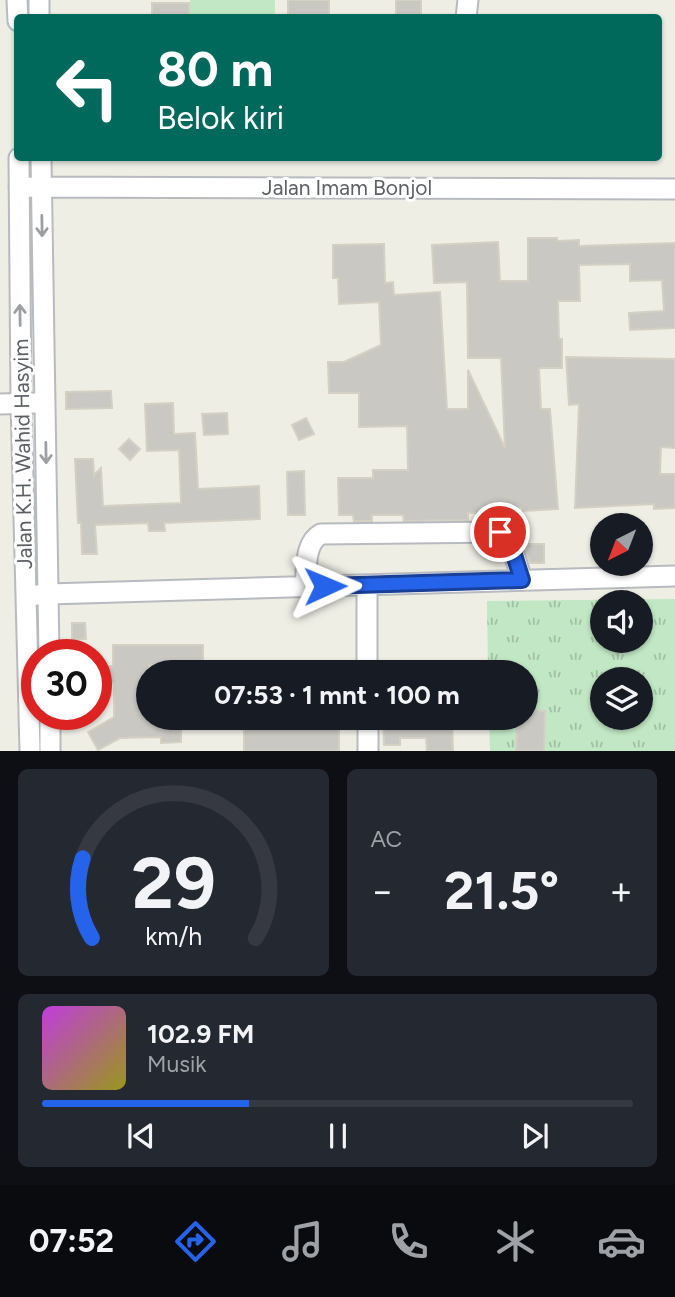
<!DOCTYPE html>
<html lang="id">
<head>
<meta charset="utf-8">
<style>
	:root { --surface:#171b24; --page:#242831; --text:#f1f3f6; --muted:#9ea1a6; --line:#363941; --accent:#2563eb }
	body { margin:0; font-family:Figtree,sans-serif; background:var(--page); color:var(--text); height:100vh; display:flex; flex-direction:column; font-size:26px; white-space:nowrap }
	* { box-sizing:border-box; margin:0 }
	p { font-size:23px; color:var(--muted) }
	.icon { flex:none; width:38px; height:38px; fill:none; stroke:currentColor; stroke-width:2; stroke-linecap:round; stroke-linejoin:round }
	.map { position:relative; height:751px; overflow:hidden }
	.details { display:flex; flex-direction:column; gap:18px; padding:18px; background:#0d0f14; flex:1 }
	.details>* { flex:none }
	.banner { position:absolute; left:14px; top:14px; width:648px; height:147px; border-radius:7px; box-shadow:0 2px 5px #0004; background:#00695c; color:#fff; overflow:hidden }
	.needle { width:46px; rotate:222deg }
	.controls { position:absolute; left:590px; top:513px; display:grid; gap:14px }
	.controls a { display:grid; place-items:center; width:63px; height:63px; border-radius:50%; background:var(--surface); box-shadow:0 2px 5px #0004; font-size:35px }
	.speed { position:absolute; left:21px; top:639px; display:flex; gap:14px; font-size:35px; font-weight:700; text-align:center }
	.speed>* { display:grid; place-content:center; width:91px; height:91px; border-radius:50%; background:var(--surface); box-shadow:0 2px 5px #0004; line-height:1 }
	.speed .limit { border:10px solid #d22; background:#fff; color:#111 }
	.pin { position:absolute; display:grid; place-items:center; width:60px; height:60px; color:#fff; margin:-30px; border:4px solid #fff; border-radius:50%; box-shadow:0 2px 7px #0007 }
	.me { position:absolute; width:77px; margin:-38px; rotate:89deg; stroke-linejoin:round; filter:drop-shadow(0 0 5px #0008) }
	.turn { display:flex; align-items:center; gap:24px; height:147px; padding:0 28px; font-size:32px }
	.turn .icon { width:91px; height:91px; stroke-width:2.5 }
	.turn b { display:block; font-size:49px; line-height:60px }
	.big { font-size:52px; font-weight:700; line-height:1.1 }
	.details .widget { flex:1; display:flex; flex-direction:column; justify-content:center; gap:10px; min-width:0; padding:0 24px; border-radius:10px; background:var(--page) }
	.details .dial { align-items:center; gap:0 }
	.dial svg { height:182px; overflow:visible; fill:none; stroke:var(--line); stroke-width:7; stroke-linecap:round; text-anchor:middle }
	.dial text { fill:var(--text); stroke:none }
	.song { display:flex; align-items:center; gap:21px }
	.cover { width:84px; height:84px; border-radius:10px; background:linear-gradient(135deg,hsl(290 70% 55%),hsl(60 70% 35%)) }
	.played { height:7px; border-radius:4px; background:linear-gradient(90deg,var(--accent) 35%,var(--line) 35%) }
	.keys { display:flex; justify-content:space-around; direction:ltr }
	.heat { display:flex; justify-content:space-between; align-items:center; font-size:38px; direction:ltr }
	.details .tiles { flex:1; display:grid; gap:18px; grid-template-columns:1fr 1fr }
	.widget:last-child { grid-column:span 2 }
	.trip { position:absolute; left:136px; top:660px; width:402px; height:70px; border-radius:35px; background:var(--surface); box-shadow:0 2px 5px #0004; font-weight:700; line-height:70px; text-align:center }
	.tab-bar { display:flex; height:112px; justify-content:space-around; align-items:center; background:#090b0e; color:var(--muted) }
	.tab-bar .icon { width:49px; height:49px }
	.tab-bar .selected { color:var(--accent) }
	.tab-bar b { font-size:32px; color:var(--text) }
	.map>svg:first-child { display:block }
</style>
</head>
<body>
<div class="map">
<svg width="675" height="751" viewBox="0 0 675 751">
	<defs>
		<pattern id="grass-tufts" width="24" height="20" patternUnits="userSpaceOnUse" patternTransform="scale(1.75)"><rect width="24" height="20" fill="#c1e7c4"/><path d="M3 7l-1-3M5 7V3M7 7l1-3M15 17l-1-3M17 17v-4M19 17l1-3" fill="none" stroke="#a0bfa3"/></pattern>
	</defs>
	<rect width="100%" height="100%" fill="#efeee5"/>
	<path fill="url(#grass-tufts)" fill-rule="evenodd" d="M 675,599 L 675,751 L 490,751 L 489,718 L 527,718 L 527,672 L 488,672 L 487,601 ZM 602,602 L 640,602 L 640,640 L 602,640 ZM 602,679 L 640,679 L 640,718 L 602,718 Z"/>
	<path fill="#c1e7c4" d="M 190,0 L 275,0 L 275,17 L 190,17 Z"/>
	<path fill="#cac8c2" stroke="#d4d0c3" stroke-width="2" d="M 288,0 L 329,0 L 329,18 L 288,18 Z
		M 396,0 L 421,0 L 421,18 L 396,18 Z
		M 152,3 L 189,3 L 189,18 L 152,18 Z
		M 528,238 L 557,238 L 557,241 L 579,240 L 579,246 L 675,243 L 675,328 L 630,330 L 629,313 L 664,311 L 662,280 L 630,281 L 630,264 L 579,265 L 580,301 L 558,301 L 559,339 L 562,339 L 562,368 L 539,368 L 541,409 L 550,409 L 558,509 L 523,511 L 522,507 L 490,508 L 490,513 L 468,513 L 468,520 L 404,521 L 403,515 L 372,515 L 372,521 L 354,521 L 353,515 L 339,515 L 338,478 L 373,478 L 373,470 L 408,470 L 407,426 L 359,427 L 359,393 L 329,393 L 328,362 L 344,362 L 381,345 L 379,302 L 339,304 L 338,278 L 333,278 L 333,245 L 384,244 L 385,283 L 393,282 L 394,295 L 440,292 L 447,409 L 468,409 L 468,370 L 505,448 L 501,358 L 468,358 L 467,282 L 434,283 L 432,245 L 498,242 L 500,281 L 528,281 Z
		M 566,357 L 675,359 L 675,448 L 661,447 L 660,474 L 675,474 L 675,508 L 654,509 L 654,504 L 575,508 L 579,404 L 569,405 Z
		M 111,391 L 112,408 L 66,409 L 66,392 Z
		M 173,403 L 174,434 L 195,433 L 198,489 L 259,486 L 260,519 L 164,523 L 165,531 L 149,531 L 148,523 L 95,525 L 97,554 L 82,554 L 81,523 L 78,523 L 75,459 L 93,459 L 94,475 L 101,468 L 103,506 L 181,503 L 179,450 L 147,451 L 145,404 Z
		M 227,413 L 228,434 L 204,435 L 202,414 Z
		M 306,418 L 314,434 L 299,440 L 292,425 Z
		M 129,439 L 140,449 L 130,460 L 119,449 Z
		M 304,471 L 305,515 L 288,515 L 287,472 Z
		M 523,544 L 544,544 L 544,563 L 530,563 Z
		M 72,623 L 85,623 L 86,639 L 72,639 Z
		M 113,645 L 203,645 L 203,672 L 176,672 L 176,665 L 149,665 L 149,718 L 181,718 L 181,742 L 161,743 L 161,737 L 120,738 L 98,750 L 88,732 L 114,717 L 114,683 L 102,683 L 102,666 L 113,666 Z
		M 527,710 L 545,711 L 544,751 L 516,751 L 517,718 L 527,718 Z
		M 244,718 L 339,718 L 339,751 L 244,751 Z
		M 383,718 L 400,718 L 400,722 L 428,722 L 428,718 L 452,718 L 453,751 L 427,751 L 426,738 L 400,738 L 400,745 L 384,745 Z"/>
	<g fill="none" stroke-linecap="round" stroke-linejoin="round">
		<g stroke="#b7babf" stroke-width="23">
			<path id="minor" d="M 17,0 L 18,21
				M 39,0 L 39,18
				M 466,18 L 468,0
				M 19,158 L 21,402 L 30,751
				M 41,158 L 49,654
				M 19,187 L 675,189
				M 0,404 L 34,403
				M 367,586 L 367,672
				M 305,587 C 307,569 304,543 321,534 L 501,532 L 508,535 L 522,580
				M 26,596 L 48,594 L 675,576
				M 50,714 L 50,751
				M 368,718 L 368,751"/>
		</g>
		<use href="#minor" stroke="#fff" stroke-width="19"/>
	</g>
	<defs><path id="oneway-shaft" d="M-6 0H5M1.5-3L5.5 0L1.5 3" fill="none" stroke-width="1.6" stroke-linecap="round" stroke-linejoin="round" transform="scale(1.75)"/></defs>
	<g stroke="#9da0a3">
		<use href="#oneway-shaft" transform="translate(42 226) rotate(89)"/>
		<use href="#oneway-shaft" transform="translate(20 315) rotate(-91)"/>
		<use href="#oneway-shaft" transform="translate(46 453) rotate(89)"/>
	</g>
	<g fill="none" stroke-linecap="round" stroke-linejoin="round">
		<g stroke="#184099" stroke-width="18">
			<path id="route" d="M 325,586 L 522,580 L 508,536 L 500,532"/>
		</g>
		<use href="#route" stroke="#2563eb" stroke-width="12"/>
	</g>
	<g text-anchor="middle" stroke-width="6" stroke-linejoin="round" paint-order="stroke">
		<g font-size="21" fill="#5c6065" stroke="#fff">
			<text x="347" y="195">Jalan Imam Bonjol</text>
			<text transform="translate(23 454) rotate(-91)" y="7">Jalan K.H. Wahid Hasyim</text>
		</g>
	</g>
</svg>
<div class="controls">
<a><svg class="needle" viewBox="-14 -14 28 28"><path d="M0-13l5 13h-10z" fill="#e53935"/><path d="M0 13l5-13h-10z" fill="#9ea1a6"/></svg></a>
<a><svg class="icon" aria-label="sound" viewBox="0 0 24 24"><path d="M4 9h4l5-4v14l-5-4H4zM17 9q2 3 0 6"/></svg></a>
<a><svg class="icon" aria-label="layers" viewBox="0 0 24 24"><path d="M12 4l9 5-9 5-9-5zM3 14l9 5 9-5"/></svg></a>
</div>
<div class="speed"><div class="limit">30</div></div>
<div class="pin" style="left:500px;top:532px;background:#d93025"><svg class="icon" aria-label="arrive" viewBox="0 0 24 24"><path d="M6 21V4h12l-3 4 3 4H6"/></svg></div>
<svg class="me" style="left:325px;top:586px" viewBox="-20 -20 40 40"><path d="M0-17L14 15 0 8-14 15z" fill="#2563eb" stroke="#fff" stroke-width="4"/></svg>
<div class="trip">07:53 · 1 mnt · 100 m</div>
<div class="banner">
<div class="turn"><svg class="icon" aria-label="left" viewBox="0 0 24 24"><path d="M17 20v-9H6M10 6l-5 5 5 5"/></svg><div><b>80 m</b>Belok kiri</div></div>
</div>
</div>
<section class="details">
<div class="tiles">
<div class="widget dial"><svg viewBox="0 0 100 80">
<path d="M14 69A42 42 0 1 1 86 69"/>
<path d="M14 69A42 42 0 0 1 10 34" stroke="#2563eb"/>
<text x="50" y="56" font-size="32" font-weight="700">29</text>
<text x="50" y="72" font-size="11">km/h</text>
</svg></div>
<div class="widget"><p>AC</p>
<div class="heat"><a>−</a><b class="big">21.5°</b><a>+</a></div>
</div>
<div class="widget">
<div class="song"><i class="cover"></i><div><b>102.9 FM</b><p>Musik</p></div></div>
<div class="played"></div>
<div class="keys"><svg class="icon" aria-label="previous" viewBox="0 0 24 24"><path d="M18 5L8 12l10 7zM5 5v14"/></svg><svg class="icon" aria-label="pause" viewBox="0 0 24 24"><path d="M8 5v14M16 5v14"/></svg><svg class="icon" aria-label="next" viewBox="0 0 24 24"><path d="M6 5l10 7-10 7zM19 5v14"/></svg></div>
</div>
</div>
</section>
<nav class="tab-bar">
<b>07:52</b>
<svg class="icon selected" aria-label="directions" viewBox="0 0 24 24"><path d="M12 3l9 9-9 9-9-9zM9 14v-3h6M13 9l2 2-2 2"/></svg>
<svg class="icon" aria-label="music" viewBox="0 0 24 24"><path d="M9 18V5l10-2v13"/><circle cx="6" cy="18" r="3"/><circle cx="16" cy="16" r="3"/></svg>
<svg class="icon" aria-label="phone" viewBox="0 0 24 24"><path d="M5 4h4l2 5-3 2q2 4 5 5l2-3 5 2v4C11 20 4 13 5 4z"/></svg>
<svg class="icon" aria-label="climate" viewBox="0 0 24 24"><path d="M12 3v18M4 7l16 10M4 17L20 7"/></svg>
<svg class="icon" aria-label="car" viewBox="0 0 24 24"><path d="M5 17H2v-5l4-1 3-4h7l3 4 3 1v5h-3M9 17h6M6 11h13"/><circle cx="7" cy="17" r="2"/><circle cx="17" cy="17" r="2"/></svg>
</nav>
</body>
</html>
